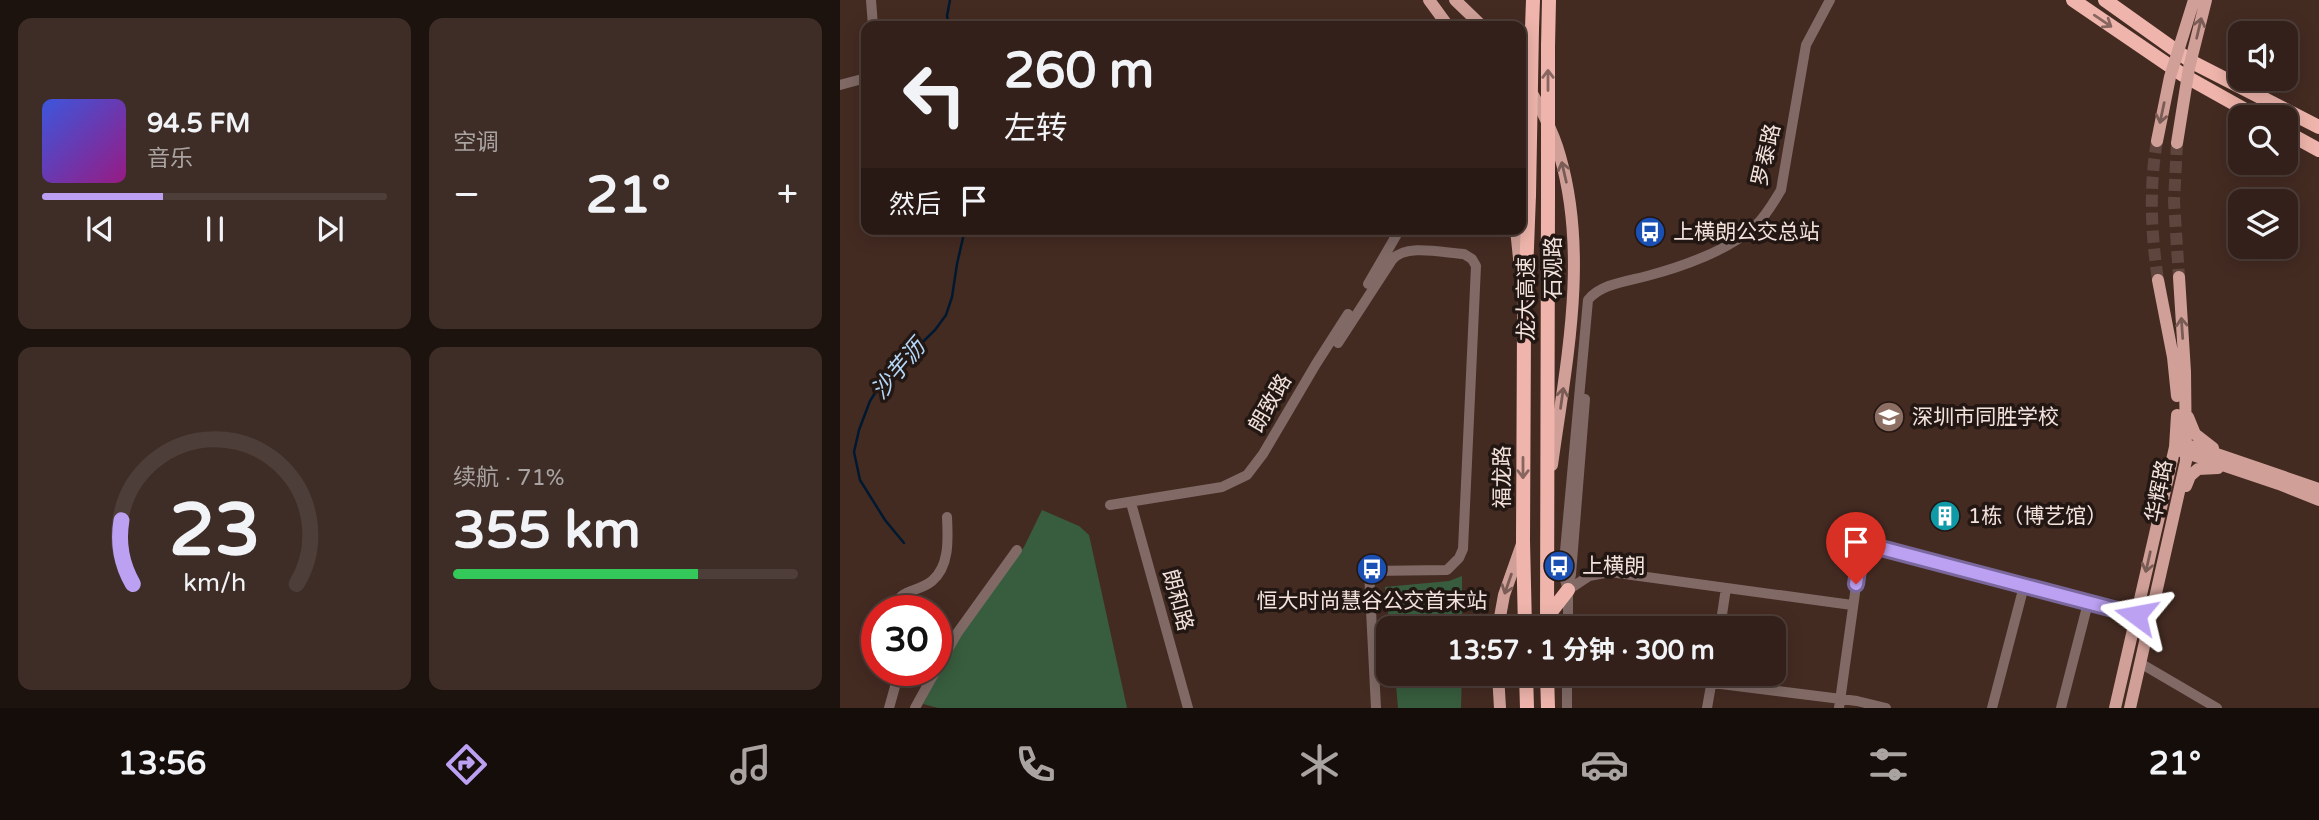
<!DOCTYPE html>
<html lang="zh">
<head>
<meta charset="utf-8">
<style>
	:root { --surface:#33201a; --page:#3e2d27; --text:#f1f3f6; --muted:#a9a3a2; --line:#4e3e39; --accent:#bca0f2 }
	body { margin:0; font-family:"Varela Round","Noto Sans SC",sans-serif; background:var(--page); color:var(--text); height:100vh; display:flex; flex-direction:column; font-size:26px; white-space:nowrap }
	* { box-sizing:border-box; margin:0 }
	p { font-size:23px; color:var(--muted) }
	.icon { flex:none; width:38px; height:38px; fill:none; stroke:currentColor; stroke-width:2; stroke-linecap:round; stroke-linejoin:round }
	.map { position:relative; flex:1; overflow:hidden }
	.details { display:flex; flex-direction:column; gap:18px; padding:18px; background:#1c120e; width:840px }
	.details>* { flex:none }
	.hud { position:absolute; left:21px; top:21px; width:665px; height:214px; border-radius:14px; box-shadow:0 4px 18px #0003,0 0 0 2px var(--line); background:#33201a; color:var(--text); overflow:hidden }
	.controls { position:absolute; left:1388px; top:21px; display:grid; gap:14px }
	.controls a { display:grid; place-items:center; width:70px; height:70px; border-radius:14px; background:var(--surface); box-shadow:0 4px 18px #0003,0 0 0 2px var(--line); font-size:35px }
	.speed { position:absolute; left:21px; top:595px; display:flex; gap:14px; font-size:35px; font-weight:700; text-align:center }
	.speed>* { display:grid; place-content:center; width:91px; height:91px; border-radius:50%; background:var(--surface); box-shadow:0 4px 18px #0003,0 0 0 2px var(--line); line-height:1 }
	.speed .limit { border:10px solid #d22; background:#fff; color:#111 }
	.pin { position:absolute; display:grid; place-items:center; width:60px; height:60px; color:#fff; margin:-72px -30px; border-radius:50% 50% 50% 0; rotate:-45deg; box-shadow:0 0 7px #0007 }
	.pin .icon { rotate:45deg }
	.me { position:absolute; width:77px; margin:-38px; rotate:283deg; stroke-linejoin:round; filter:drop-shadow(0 0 5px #0008) }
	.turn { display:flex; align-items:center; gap:24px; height:147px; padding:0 28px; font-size:32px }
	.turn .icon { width:91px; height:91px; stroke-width:2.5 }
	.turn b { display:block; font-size:49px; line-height:60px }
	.then { display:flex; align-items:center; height:66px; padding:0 28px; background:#0003; gap:14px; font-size:26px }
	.big { font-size:52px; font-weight:700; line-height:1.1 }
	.details .card { flex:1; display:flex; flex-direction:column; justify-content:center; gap:10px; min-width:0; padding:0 24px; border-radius:14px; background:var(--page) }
	.details .dial { align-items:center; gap:0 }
	.dial svg { height:182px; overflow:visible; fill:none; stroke:var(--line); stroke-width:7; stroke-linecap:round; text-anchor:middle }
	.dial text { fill:var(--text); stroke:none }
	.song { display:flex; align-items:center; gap:21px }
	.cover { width:84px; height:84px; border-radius:10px; background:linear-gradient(135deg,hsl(230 70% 55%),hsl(310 70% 35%)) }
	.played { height:7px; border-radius:4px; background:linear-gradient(90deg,var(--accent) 35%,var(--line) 35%) }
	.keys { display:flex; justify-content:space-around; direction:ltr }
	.heat { display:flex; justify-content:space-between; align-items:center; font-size:38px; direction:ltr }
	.charge { height:10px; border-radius:5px; background:linear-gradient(90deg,#34c759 71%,var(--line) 0) }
	.details .tiles { flex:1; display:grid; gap:18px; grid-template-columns:repeat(2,1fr) }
	.trip { position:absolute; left:536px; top:616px; width:410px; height:70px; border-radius:14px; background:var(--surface); box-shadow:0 4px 18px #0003,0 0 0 2px var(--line); font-weight:700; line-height:70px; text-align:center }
	.menu { display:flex; height:112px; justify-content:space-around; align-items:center; background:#140d0a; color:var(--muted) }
	.menu .icon { width:49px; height:49px }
	.menu .active { color:var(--accent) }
	.menu b { font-size:32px; color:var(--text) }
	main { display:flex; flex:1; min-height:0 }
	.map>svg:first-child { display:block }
</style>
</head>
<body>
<main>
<section class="details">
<div class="tiles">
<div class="card">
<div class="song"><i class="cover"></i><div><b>94.5 FM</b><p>音乐</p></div></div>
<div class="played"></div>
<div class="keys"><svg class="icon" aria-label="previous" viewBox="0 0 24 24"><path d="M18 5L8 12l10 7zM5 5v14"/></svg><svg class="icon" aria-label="pause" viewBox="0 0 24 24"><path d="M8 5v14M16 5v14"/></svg><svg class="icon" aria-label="next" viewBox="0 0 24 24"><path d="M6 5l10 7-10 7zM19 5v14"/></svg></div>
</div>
<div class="card"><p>空调</p>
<div class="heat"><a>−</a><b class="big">21°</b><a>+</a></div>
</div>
<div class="card dial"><svg viewBox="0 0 100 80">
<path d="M14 69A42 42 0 1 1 86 69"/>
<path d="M14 69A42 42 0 0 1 9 41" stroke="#bca0f2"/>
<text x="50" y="56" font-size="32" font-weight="700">23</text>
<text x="50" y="72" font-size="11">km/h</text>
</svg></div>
<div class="card"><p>续航 · 71%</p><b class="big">355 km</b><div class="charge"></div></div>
</div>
</section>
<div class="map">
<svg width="1479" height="708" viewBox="0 0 1479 708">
	<rect width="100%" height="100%" fill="#442b22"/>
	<path fill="#385d3e" d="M 202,510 L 239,526 L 249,535 L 287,708 L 98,708 L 83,704 L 120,633 L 184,547 Z
		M 622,576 L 622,628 L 550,628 L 545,587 L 609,581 Z
		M 555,674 L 622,674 L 621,708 L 558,708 Z"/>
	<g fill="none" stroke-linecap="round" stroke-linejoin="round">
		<path stroke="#001930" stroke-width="2.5" d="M 109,26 L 107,16 L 110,0
			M 413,234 L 417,229
			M 64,543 L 45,520 L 20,480 L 14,452 L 19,430 L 30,401 L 42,382 L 95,330 L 106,315 L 112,297 L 117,264 L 125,229"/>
		<path stroke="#5e463e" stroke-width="12" stroke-dasharray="12 6" stroke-linecap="butt" d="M 1317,141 C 1309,187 1311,233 1318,280
			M 1337,143 L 1334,202 L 1339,277"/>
		<path stroke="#816a66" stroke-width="10" d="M 31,0 L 33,26
			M 0,85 L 26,78
			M 528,284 L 560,229
			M 498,343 L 552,260 C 565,243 604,253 624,254 L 632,259 L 636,266 L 623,549 L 619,558 L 607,570 L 529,571 L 536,708
			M 291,503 L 348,708
			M 270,505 L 382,487 L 407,475 L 423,454 L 476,364 L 508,314
			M 728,590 L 723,573 L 748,300 C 760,284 788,281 807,276 C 841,267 890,250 915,226 C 926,216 933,203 941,190 L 966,45 L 990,0
			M 728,590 L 749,576 L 770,572 L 1012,605
			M 55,611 C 58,587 76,594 92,581 C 110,566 108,538 107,517
			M 728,628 L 728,590 L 731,574 L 745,399
			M 880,628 L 886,588
			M 1300,663 L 1377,708
			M 96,670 L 118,632 L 177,550
			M 801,674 L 1017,701 L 1046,708
			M 49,708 L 56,683 L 57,670
			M 75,708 L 96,670
			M 727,708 L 727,674
			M 867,708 L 873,674
			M 999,708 L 1022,543 L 1248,603 L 1311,618
			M 1152,708 L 1184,586
			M 1221,708 L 1248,603"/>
		<path stroke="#d0a098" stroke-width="12" d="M 589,0 L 608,26
			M 615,0 L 642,26
			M 681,74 C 696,100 712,127 720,156 C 749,257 726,363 712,465
			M 676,229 L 681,278
			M 1318,280 L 1333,357 L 1337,396
			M 1348,417 L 1355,434 L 1373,448
			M 1338,446 L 1346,445 L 1359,448 L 1479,489
			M 1341,451 L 1439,484 L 1479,500
			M 1346,486 L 1350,476 L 1358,469 L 1378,468
			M 658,628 L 664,595 L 682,544
			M 658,674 L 660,708
			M 1275,708 L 1335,447 L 1337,415
			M 1290,708 L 1346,461 L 1345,372 L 1339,277"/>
		<path stroke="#efb5ac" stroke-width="14" d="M 1233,0 L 1343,75 L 1418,117
			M 1265,0 L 1352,62 L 1479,127
			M 692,28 L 693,0
			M 708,46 L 709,0
			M 1446,132 L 1479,150
			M 707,617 L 728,590
			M 685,628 L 683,541 L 684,326 L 689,195
			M 707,628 L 708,197
			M 686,674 L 687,708
			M 707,674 L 708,708"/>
		<path stroke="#d0a098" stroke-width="12" d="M 1317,141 L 1330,77 L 1354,0
			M 1337,143 L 1349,68 L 1366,0"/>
		<path stroke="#efb5ac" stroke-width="14" d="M 689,195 L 692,28
			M 708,197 L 708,46"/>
	</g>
	<defs><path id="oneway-shaft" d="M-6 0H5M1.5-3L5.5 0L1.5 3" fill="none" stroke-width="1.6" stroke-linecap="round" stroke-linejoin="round" transform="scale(1.75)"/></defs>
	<g stroke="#886660">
		<use href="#oneway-shaft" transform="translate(1263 21) rotate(34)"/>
		<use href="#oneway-shaft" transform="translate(708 80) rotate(-90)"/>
		<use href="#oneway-shaft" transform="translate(683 468) rotate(90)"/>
	</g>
	<g stroke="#795c56">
		<use href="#oneway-shaft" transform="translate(1359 28) rotate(-77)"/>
		<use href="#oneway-shaft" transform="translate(1322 113) rotate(102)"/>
		<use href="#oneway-shaft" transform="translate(724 172) rotate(-103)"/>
		<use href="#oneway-shaft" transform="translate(1342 328) rotate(-94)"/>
		<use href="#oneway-shaft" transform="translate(722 398) rotate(-82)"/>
		<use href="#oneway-shaft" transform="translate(1308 562) rotate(103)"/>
		<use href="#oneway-shaft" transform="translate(668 584) rotate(109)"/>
	</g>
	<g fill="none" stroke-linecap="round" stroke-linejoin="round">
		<g stroke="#7a689d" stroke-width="18">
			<path id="route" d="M 1016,584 L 1022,543 L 1296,615"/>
		</g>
		<use href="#route" stroke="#bca0f2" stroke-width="12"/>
	</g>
	<defs>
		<g id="bus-disc" transform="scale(1.575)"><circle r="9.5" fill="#1a4fb4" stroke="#221713"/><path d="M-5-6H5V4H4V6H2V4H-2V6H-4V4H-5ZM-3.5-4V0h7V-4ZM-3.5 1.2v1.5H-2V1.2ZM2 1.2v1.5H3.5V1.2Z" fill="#fff"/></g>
		<g id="school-disc" transform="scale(1.575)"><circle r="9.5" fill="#8d6e63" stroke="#221713"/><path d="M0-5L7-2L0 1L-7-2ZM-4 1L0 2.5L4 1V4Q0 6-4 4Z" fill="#fff"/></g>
		<g id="building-disc" transform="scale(1.575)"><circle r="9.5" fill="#0f9aa8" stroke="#221713"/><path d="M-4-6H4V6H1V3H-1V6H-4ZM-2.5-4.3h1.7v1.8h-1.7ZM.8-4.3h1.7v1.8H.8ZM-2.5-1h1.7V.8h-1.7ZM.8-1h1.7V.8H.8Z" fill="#fff"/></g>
	</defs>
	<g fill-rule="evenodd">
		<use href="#bus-disc" x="810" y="232"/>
		<use href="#school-disc" x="1049" y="417"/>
		<use href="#building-disc" x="1105" y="516"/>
		<use href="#bus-disc" x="719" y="566"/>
		<use href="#bus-disc" x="532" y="569"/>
	</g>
	<g text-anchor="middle" stroke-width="7" stroke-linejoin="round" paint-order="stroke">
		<g font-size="21" fill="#f3e2dc" stroke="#221713">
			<text transform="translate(926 155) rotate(-77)" y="7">罗泰路</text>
			<text transform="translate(713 268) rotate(-90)" y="7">石观路</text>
			<text transform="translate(686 299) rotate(-90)" y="7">龙大高速</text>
			<text transform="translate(430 403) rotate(-60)" y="7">朗致路</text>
			<text transform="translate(662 477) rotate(-90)" y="7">福龙路</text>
			<text transform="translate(1319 491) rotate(-79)" y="7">华辉路</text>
			<text transform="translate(338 600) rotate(75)" y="7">朗和路</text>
		</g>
		<g font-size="21" fill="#f3e2dc" stroke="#221713" text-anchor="start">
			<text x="833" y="239">上横朗公交总站</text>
			<text x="1072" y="424">深圳市同胜学校</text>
			<text x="1128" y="523">1栋（博艺馆）</text>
			<text x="742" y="573">上横朗</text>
			<text x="532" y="608" text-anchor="middle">恒大时尚慧谷公交首末站</text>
		</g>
		<g font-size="23" font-style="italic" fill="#b4d7f8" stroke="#221713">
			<text transform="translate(58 369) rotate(-50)" y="8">沙芋沥</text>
		</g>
	</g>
</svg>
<div class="controls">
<a><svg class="icon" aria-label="sound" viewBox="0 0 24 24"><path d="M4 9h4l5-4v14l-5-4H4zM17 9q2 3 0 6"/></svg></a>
<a><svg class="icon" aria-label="search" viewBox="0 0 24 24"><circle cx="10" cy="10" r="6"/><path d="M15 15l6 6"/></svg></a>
<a><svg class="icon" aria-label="layers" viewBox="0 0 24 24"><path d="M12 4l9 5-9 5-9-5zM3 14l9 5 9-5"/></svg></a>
</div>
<div class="speed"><div class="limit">30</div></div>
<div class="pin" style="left:1016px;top:584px;background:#d93025"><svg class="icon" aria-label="arrive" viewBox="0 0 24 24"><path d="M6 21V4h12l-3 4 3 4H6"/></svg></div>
<svg class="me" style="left:1296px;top:615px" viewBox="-20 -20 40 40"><path d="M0-17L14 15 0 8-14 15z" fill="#bca0f2" stroke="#fff" stroke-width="4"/></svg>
<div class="trip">13:57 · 1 分钟 · 300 m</div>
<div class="hud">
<div class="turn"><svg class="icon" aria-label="left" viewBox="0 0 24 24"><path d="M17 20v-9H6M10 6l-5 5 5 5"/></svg><div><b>260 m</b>左转</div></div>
<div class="then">然后<svg class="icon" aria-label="arrive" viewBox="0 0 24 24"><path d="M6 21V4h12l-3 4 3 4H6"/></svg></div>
</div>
</div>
</main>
<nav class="menu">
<b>13:56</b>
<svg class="icon active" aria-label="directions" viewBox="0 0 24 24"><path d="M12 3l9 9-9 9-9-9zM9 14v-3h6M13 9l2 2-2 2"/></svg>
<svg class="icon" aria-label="music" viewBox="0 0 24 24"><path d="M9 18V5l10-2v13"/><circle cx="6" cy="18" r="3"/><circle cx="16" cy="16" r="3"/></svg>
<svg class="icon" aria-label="phone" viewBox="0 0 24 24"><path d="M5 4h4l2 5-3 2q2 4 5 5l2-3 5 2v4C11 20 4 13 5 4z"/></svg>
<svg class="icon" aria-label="climate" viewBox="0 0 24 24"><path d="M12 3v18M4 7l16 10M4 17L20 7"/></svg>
<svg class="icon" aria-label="car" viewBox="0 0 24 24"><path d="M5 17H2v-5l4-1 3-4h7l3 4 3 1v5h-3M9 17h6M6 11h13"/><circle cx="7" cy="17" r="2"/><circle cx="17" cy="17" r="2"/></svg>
<svg class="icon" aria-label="filters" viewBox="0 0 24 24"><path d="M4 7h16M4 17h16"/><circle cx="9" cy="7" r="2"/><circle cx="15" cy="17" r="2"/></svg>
<b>21°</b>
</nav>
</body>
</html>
